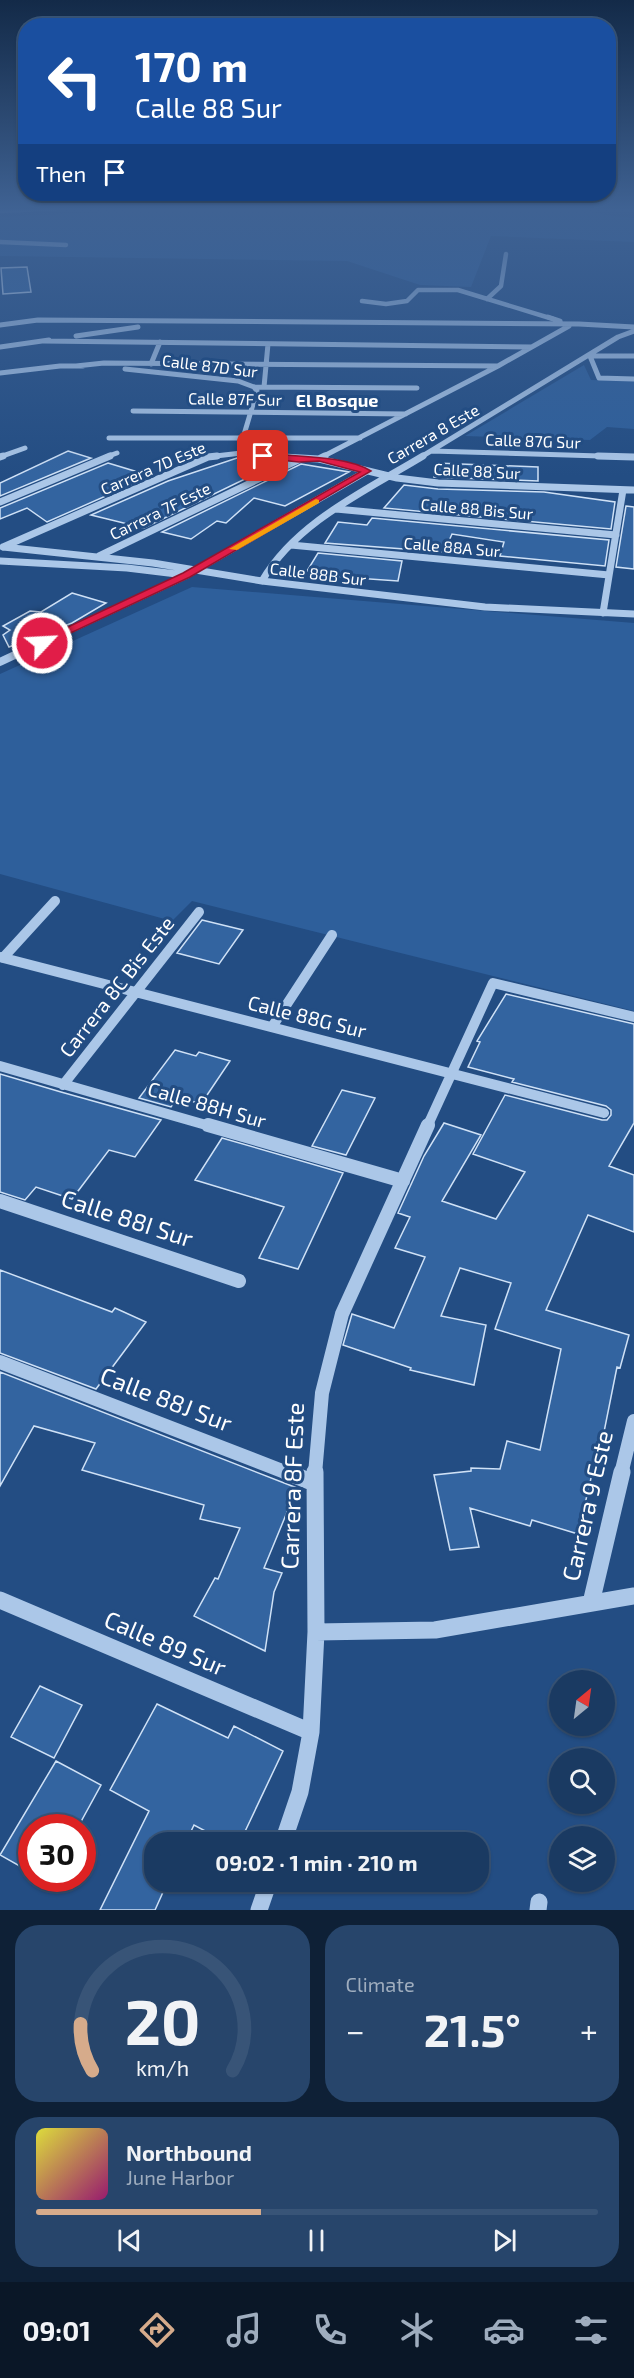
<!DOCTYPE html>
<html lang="en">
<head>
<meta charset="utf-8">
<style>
	:root { --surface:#1a3a62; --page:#27456b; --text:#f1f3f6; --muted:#9fadbe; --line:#385477; --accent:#d6ab8b }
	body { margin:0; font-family:"Exo 2",sans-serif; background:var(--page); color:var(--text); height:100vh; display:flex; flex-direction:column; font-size:22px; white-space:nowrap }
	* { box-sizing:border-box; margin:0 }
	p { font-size:20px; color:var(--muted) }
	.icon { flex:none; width:33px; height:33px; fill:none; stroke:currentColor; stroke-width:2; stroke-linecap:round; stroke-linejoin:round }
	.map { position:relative; height:1910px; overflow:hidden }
	.side { display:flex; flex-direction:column; gap:15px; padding:15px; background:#0e2036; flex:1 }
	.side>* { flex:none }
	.guide { position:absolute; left:18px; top:18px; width:598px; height:183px; border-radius:24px; box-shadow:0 2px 4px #0004,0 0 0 2px var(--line); background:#1a4fa0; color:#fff; overflow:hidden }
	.needle { width:39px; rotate:29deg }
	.buttons { position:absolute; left:549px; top:1670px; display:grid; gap:12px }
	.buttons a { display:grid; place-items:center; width:66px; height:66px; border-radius:50%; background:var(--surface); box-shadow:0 2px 4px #0004,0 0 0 2px var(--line); font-size:30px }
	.speed { position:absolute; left:18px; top:1814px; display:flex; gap:12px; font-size:30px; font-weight:700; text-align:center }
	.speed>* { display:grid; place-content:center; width:78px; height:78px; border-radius:50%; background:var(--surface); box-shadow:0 2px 4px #0004,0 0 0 2px var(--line); line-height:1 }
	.speed .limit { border:9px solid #d22; background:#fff; color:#111 }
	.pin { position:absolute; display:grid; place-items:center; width:51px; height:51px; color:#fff; margin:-26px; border-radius:12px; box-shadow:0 3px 9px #0006 }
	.me { position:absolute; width:66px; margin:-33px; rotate:65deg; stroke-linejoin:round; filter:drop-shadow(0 0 4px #0008) }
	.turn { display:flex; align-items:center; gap:21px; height:126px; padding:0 18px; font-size:27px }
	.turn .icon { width:78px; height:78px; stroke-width:2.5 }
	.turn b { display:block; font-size:42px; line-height:51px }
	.then { display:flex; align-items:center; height:57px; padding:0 18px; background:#0003; gap:12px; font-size:22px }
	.big { font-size:45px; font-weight:700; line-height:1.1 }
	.side .tile { flex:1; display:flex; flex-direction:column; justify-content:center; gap:9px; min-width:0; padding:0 21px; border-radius:24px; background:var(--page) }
	.side .dial { align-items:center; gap:0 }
	.dial svg { height:156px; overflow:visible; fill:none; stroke:var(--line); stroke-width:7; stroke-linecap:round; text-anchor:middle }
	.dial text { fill:var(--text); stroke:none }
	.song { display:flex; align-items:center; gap:18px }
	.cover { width:72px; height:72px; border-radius:9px; background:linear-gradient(135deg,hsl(60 70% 55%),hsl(320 70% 35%)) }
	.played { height:6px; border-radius:3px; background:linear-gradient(90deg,var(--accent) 40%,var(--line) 40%) }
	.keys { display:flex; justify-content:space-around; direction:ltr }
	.heat { display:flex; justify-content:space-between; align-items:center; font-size:33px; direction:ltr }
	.side .tiles { flex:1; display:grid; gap:15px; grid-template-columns:1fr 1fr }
	.tile:last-child { grid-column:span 2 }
	.trip { position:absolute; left:144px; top:1832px; width:345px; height:60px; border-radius:24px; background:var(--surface); box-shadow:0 2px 4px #0004,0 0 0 2px var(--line); font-weight:700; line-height:60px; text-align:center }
	.tabs { display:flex; height:96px; justify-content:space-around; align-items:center; background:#0a1727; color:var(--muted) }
	.tabs .icon { width:42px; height:42px }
	.tabs .active { color:var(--accent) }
	.tabs b { font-size:27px; color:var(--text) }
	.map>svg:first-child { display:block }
</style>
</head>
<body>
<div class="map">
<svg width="634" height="1910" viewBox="0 0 634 1910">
	<rect width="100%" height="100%" fill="#234d83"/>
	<path fill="#2e5f9b" d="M 181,208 L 577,209 L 613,216 L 634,218 L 634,242 L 491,236 L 471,287 L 420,285 L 347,261 L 0,256 L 0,217 Z
		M 584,365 L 591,380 L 634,381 L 634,429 L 607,427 L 590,440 L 465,436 Z
		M 192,587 L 634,623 L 634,1011 L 192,901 L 172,921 L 0,874 L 0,674 Z"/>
	<path fill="#3364a0" stroke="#cfe1f6" stroke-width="1.5" d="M 27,267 L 31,292 L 3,294 L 1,268 Z
		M 68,451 L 91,458 L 0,496 L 0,483 Z
		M 237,458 L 280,462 L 144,528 L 91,515 L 168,481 Z
		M 108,463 L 151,476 L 47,522 L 27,508 L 0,519 L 0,508 Z
		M 436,463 L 538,467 L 538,481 L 434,477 Z
		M 301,464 L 349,472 L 285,506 L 254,498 L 226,523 L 217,521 L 191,539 L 162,532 Z
		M 404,485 L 438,489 L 544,492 L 615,502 L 611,529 L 384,508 Z
		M 626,506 L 634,507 L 634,569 L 616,567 Z
		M 372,518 L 609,540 L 605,566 L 500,556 L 504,542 L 452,534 L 444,552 L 325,543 L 338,522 L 367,525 Z
		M 318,553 L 402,561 L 398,581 L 327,576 L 307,571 Z
		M 72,593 L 106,603 L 72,623 L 9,647 L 3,635 L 10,630 L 3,626 L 30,611 L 41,612 Z
		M 202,920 L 243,930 L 219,964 L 177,953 Z
		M 506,994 L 634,1024 L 634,1123 L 609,1166 L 634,1175 L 634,1232 L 588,1215 L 546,1310 L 629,1335 L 620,1368 L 617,1367 L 598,1462 L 595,1461 L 578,1534 L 532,1520 L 530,1526 L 470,1508 L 479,1547 L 450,1550 L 434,1475 L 471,1471 L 471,1468 L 500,1469 L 507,1441 L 540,1450 L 561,1349 L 495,1329 L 511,1283 L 460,1268 L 441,1316 L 486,1325 L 474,1385 L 410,1370 L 411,1368 L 343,1345 L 352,1314 L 394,1328 L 425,1257 L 395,1248 L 410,1217 L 398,1213 L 424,1156 L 444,1123 L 481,1135 L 442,1201 L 496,1219 L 525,1172 L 473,1154 L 505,1095 L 602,1120 L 607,1120 L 611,1115 L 611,1110 L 606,1106 L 512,1082 L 514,1079 L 468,1067 L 480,1042 L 477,1041 Z
		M 175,1050 L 196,1056 L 199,1052 L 230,1061 L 201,1104 L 178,1097 L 171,1107 L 139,1098 Z
		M 0,1074 L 61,1092 L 161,1120 L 135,1157 L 109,1150 L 72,1199 L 36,1187 L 25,1200 L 0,1192 Z
		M 342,1090 L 375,1098 L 346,1155 L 312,1146 Z
		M 222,1138 L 343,1173 L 298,1269 L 259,1258 L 284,1207 L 195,1180 Z
		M 0,1270 L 112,1312 L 115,1308 L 146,1322 L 96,1389 L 0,1353 Z
		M 0,1372 L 297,1488 L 264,1568 L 282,1573 L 274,1592 L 265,1651 L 194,1616 L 215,1578 L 218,1579 L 240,1528 L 200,1519 L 204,1505 L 82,1470 L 95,1443 L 34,1426 L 0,1486 Z
		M 40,1686 L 82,1705 L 54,1758 L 11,1737 Z
		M 157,1704 L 228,1738 L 234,1726 L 283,1751 L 240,1842 L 226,1842 L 194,1825 L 186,1842 L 154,1842 L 154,1881 L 168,1881 L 155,1910 L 100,1910 L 149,1811 L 110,1790 Z
		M 56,1761 L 101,1785 L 78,1827 L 32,1827 L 32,1873 L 0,1855 Z"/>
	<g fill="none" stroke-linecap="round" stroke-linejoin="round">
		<path stroke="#abc7e8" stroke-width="4.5" d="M 0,211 L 60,208
			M 0,242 L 66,245
			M 487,299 L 501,286 L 506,254
			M 362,301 L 386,304 L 407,301 L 418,290 L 458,290 L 553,319"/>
		<path stroke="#abc7e8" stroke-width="5" d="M 548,317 L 560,321
			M 0,325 L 38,320 L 579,324 L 634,327
			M 76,336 L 138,327
			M 43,341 L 532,347
			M 0,347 L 49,340
			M 589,356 L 634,356
			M 590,356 L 599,378 L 634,379
			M 151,364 L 160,342
			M 76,366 L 104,363 L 498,366
			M 125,369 L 238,381 L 254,387 L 417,388
			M 0,373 L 60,366 L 83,366
			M 264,387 L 268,344
			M 133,411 L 406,414
			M 109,438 L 360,438
			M 244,443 L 243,438 L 257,391 L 254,387
			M 431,451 L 634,457
			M 0,457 L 25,448
			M 106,457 L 117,453
			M 207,457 L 250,452 L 271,457
			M 322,457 L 498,366 L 569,326
			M 421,457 L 618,337 L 634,331"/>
		<path stroke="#abc7e8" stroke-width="7" d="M 265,456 L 319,459 L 397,478 L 438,483 L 634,490
			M 598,456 L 634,457
			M 0,457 L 3,456
			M 319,459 L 325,456
			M 0,502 L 110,456
			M 336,509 L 616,535
			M 291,545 L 609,575
			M 3,547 L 208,457 L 217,456
			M 3,547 L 153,563 L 262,581 L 485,607 L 634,614
			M 99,556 L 298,460
			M 0,561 L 127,568 L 185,575
			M 262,581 C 296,522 367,490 423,456
			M 603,613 L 623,490
			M 65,632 L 187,575 L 367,471"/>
		<path stroke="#abc7e8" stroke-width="8" d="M 0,662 L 68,630"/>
		<path stroke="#abc7e8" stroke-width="10" d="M 0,957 L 604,1113
			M 3,958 L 55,901
			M 272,1027 L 332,935
			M 0,1066 L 213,1127
			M 63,1085 L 199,912
			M 427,1127 L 493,983 L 634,1017"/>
		<path stroke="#abc7e8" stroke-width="14" d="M 208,1125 L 403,1181
			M 0,1201 L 239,1281
			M 0,1362 L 290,1474
			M 315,1474 L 322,1393 L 342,1314 L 428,1125
			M 621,1474 L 634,1421"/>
		<path stroke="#abc7e8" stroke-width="17" d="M 287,1472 L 314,1483
			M 0,1600 L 311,1732
			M 591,1603 L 622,1472
			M 316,1632 L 435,1630 L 634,1596
			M 283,1842 L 300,1792 L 311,1732 L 316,1632 L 315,1472
			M 259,1910 L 269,1881
			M 538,1910 L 539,1902"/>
	</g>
	<linearGradient id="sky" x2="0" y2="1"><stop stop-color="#132a48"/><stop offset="0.44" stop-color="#3f6293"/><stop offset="1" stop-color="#3f6293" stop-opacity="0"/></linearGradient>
	<rect width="634" height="476" fill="url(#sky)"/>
	<path fill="#e11d48" stroke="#92132f" stroke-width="1.5" d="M 263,453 C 293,457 345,455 371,471 L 190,577 L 45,645 L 38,645 L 38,641 L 183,573 L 360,472 L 319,461 L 299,462 L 260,458 L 259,456 Z"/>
	<path fill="#f59e0b" d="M 316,499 L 319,500 L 319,503 L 237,550 L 229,549 Z"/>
	<g text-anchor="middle" stroke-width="6" stroke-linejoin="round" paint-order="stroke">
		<g font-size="16" fill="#fff" stroke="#234d83">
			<text transform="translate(210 366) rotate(7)" y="6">Calle 87D Sur</text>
			<text transform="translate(235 399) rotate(1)" y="6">Calle 87F Sur</text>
			<text transform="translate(433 434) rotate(-30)" y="6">Carrera 8 Este</text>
			<text transform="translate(533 441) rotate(2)" y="6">Calle 87G Sur</text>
			<text transform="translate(153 468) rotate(-23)" y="6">Carrera 7D Este</text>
			<text transform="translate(477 471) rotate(3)" y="6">Calle 88 Sur</text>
			<text transform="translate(477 509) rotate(5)" y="6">Calle 88 Bis Sur</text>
			<text transform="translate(160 511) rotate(-26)" y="6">Carrera 7F Este</text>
			<text transform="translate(452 547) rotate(5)" y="6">Calle 88A Sur</text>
			<text transform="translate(318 574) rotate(7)" y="6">Calle 88B Sur</text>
		</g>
		<g font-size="18" font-weight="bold" fill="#fff" stroke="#234d83">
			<text x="337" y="407">El Bosque</text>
		</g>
		<g font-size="20" fill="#fff" stroke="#234d83">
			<text transform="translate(117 987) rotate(-52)" y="7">Carrera 8C Bis Este</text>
			<text transform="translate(307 1017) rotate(14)" y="7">Calle 88G Sur</text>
			<text transform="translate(207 1105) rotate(16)" y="7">Calle 88H Sur</text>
		</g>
		<g font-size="24" fill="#fff" stroke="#234d83">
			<text transform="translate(127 1219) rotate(18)" y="8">Calle 88I Sur</text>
			<text transform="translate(166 1400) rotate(21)" y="8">Calle 88J Sur</text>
			<text transform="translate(293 1486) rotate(-88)" y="8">Carrera 8F Este</text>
			<text transform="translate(588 1506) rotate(-77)" y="8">Carrera 9 Este</text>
			<text transform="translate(165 1644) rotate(23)" y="8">Calle 89 Sur</text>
		</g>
	</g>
</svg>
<div class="buttons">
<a><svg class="needle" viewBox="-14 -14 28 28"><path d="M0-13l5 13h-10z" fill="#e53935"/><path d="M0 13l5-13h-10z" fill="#9fadbe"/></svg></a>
<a><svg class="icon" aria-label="search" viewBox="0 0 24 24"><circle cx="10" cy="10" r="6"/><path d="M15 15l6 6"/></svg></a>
<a><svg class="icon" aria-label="layers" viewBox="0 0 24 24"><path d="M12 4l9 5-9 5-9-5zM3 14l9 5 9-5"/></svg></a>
</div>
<div class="speed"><div class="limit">30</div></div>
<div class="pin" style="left:263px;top:456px;background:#d93025"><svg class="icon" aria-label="arrive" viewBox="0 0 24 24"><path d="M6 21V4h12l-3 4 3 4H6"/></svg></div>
<svg class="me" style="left:42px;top:643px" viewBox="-20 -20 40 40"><circle r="17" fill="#e11d48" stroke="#fff" stroke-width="3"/><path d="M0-11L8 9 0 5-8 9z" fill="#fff"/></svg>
<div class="trip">09:02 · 1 min · 210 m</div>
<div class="guide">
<div class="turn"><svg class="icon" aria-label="left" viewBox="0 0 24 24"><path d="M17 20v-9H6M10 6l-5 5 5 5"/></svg><div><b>170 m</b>Calle 88 Sur</div></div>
<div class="then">Then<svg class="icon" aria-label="arrive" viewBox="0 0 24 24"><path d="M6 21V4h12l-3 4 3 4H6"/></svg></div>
</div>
</div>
<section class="side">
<div class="tiles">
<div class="tile dial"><svg viewBox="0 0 100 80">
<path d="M14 69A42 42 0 1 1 86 69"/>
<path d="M14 69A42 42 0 0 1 8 45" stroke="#d6ab8b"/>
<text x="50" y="56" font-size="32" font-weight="700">20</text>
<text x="50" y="72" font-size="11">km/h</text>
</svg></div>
<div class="tile"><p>Climate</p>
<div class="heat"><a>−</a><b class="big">21.5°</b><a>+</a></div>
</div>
<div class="tile">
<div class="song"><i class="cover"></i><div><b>Northbound</b><p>June Harbor</p></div></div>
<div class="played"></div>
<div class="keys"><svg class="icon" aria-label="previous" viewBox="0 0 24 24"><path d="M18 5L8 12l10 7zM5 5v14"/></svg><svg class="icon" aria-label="pause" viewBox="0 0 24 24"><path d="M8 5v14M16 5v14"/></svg><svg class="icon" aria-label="next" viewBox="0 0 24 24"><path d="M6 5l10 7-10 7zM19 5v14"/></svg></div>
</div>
</div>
</section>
<nav class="tabs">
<b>09:01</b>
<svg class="icon active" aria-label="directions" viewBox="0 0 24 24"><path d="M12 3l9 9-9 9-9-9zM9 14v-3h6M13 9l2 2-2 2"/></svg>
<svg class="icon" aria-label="music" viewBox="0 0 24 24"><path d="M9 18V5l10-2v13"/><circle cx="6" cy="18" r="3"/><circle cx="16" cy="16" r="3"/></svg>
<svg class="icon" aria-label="phone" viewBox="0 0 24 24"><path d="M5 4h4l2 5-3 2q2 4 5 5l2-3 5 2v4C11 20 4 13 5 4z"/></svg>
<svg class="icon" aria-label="climate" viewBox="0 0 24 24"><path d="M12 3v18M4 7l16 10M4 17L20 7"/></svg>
<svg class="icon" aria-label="car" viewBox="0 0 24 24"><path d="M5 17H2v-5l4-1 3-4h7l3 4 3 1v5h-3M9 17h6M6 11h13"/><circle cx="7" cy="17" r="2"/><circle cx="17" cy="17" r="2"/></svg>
<svg class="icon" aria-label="filters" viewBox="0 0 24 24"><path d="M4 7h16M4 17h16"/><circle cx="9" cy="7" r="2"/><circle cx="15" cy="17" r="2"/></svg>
</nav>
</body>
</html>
